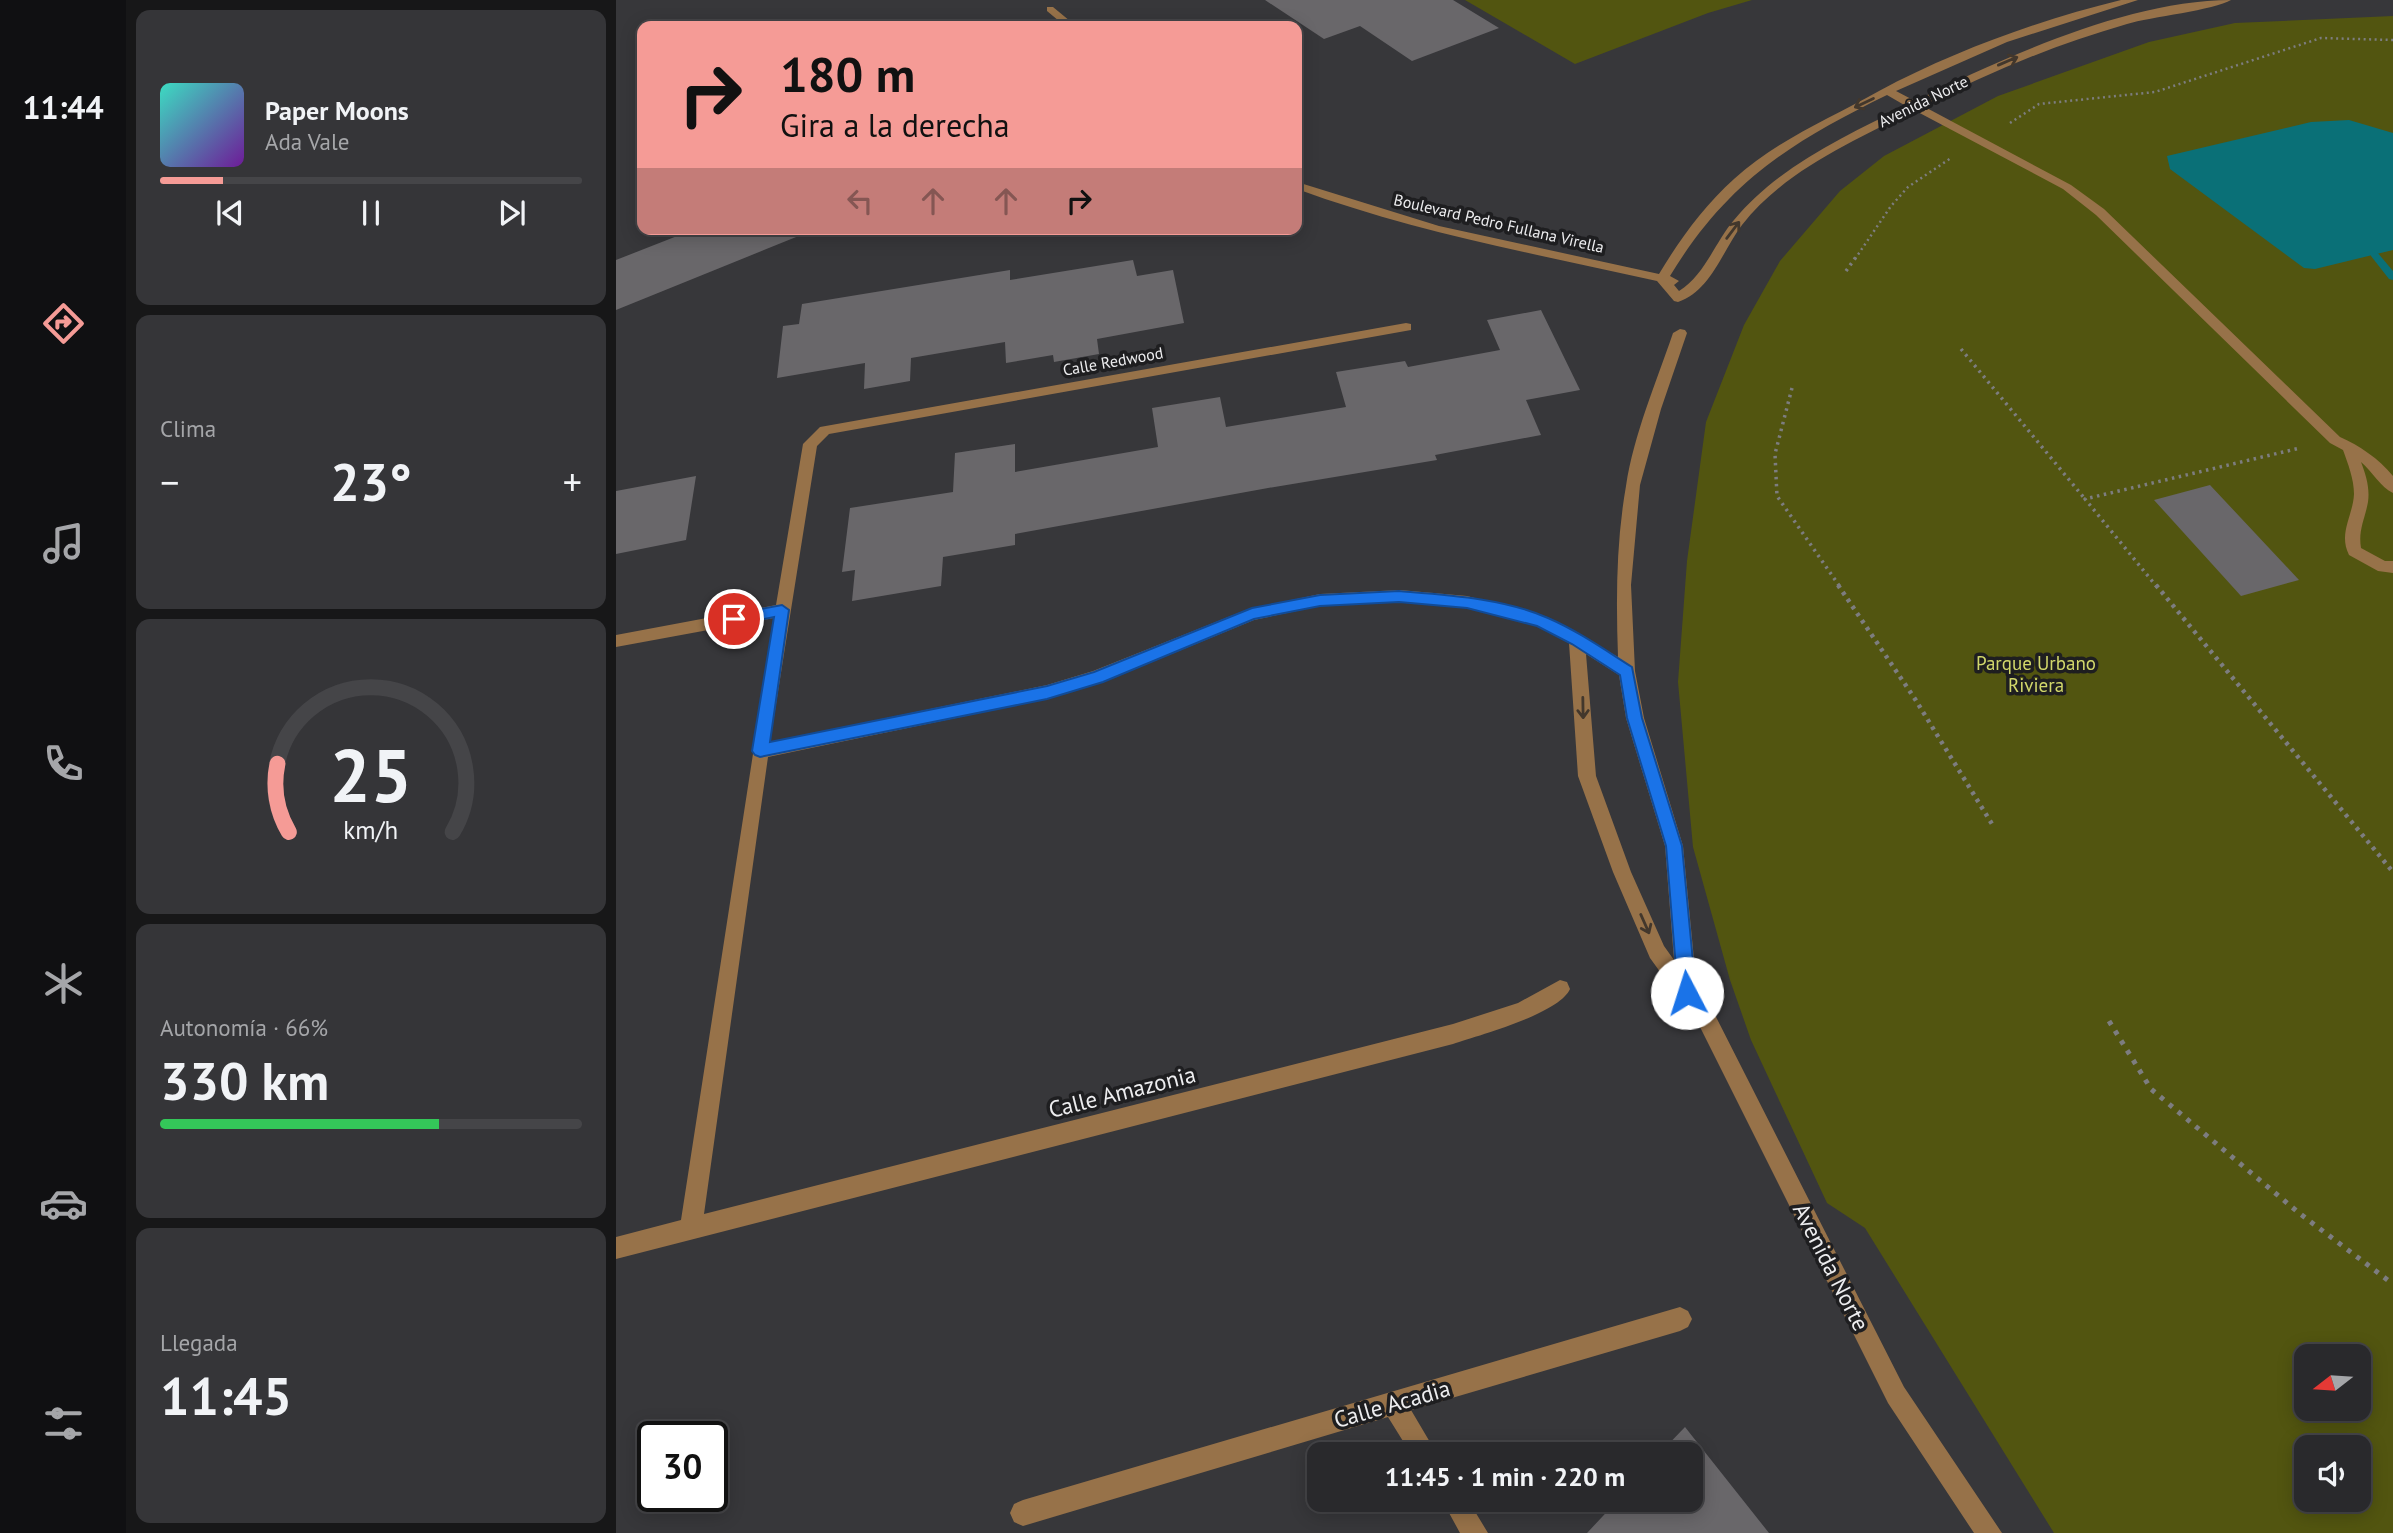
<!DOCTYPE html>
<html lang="es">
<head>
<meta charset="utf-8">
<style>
	:root { --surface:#29292c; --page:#353538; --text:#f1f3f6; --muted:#a5a6a9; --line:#454548; --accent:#f59b96 }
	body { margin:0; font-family:"PT Sans",sans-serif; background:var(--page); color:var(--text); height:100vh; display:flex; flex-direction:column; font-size:26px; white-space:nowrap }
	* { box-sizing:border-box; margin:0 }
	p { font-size:23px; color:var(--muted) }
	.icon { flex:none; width:38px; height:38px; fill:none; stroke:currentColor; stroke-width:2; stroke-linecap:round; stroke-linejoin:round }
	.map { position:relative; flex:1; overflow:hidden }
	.drawer { display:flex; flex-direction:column; gap:10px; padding:10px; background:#171718; width:490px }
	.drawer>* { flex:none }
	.banner { position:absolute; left:21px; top:21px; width:665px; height:214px; border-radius:14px; box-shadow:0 4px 18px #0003,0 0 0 2px var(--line); background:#f59b96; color:#111; overflow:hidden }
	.needle { width:46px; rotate:253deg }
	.buttons { position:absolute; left:1678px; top:1344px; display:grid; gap:14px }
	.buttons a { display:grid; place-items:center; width:77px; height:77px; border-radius:14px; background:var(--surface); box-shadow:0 4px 18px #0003,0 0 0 2px var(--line); font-size:35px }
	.speed { position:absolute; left:21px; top:1421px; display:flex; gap:14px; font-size:35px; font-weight:700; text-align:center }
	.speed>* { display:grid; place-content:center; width:91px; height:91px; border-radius:50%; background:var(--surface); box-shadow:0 4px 18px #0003,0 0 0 2px var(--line); line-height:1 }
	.speed .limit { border:4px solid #111; border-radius:10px; background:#fff; color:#111 }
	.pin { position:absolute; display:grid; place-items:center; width:60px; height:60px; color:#fff; margin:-30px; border:4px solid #fff; border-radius:50%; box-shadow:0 2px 7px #0007 }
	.me { position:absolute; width:77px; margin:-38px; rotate:355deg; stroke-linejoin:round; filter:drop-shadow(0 0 5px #0008) }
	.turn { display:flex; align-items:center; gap:24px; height:147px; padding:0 28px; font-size:32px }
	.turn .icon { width:91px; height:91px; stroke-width:2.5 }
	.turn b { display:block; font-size:49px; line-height:60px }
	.lanes { display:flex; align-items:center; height:66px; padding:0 28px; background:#0003; justify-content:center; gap:35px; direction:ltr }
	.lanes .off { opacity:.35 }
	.big { font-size:52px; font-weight:800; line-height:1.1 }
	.drawer .widget { flex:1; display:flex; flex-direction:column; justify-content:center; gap:10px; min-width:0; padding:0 24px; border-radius:14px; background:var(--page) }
	.drawer .dial { align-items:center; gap:0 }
	.dial svg { height:182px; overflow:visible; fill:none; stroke:var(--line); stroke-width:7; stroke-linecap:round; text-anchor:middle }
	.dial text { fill:var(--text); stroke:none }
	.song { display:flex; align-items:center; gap:21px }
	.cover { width:84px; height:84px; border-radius:10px; background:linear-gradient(135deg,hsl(170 70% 55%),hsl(280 70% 35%)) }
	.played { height:7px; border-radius:4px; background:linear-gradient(90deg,var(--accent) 15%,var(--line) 15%) }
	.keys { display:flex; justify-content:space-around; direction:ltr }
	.heat { display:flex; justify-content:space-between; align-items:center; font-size:38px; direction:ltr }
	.charge { height:10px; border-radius:5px; background:linear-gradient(90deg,#34c759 66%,var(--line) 0) }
	.trip { position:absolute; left:691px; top:1442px; width:396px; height:70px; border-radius:14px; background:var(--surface); box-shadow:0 4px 18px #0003,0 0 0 2px var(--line); font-weight:800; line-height:70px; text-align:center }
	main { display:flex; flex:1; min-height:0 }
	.dock { display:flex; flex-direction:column; width:126px; justify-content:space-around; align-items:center; background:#101012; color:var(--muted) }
	.dock .icon { width:49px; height:49px }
	.dock .active { color:var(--accent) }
	.dock b { font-size:32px; color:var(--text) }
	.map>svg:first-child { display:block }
</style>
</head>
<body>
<main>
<nav class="dock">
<b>11:44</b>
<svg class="icon active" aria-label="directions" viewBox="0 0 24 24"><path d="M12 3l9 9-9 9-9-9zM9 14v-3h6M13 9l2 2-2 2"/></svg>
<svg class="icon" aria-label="music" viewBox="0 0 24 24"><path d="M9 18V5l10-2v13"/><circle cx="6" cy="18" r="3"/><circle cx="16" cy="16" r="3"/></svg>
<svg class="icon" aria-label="phone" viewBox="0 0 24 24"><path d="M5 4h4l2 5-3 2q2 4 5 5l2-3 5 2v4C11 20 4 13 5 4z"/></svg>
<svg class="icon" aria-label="climate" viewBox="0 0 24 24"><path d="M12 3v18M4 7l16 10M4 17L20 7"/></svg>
<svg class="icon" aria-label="car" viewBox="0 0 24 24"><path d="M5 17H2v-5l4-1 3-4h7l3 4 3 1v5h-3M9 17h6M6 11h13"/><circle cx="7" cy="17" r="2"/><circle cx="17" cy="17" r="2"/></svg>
<svg class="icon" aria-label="filters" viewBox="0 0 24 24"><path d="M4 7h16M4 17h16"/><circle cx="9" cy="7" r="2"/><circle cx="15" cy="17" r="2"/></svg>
</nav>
<section class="drawer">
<div class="widget">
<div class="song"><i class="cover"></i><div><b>Paper Moons</b><p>Ada Vale</p></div></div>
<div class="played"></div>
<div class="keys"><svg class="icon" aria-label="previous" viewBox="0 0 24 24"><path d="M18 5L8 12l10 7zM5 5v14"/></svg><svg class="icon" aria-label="pause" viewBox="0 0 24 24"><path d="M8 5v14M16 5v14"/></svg><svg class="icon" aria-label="next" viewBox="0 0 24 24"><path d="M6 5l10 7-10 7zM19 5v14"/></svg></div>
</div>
<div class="widget"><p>Clima</p>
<div class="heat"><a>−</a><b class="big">23°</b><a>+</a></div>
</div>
<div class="widget dial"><svg viewBox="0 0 100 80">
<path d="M14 69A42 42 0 1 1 86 69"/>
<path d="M14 69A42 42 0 0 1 9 39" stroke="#f59b96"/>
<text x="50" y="56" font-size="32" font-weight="700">25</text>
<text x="50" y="72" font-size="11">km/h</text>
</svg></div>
<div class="widget"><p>Autonomía · 66%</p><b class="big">330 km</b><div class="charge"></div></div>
<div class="widget"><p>Llegada</p><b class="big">11:45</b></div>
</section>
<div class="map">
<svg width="1777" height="1533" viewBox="0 0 1777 1533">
	<rect width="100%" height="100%" fill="#37373a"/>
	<path fill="#525510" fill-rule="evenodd" d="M 849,0 L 1136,0 L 1092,13 L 959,64 Z
		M 1777,16 L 1777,1533 L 1438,1533 L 1249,1228 L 1211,1203 L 1135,1040 L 1114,980 L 1077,847 L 1062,682 L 1071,561 L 1090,422 L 1128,325 L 1164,261 L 1224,191 L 1268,156 L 1382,96 L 1533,42 L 1619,23 ZM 1690,1356 L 1743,1356 L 1743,1409 L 1690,1409 ZM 1690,1447 L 1743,1447 L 1743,1500 L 1690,1500 Z"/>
	<path fill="#0a7077" d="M 1733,120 L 1777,133 L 1777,250 L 1699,269 L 1688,268 L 1554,169 L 1551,156 L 1695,122 Z"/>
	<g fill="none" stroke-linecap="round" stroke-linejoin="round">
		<path fill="#0a7077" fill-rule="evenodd" d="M 1755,252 L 1761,252 L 1777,271 L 1777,280 L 1773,279 L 1755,256 Z"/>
	</g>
	<path fill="#69676a" d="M 649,0 L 837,0 L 883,28 L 796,61 L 744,26 L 708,39 Z
		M 79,229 L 194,229 L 195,231 L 0,310 L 0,260 Z
		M 517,260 L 521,276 L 557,270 L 568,323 L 481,339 L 483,354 L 438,362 L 437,355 L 390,363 L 389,342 L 295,358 L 294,381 L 248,389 L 249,363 L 161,378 L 167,326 L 183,324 L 186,304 L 394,270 L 394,280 Z
		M 925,310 L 964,390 L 910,400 L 925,435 L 819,455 L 821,460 L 652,488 L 399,534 L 399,545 L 327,557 L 325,586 L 236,601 L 239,570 L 226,572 L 234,508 L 337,492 L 339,453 L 399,444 L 399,472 L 542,447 L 536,408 L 604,397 L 610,427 L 730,407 L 720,372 L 789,361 L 792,367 L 884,350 L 871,320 Z
		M 80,476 L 70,540 L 0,554 L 0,491 Z
		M 1594,485 L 1683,580 L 1625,596 L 1538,500 Z
		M 1069,1427 L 1153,1533 L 971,1533 L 1002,1500 L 1074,1500 L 1074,1454 L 1043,1454 Z"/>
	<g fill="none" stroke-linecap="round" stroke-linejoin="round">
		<path stroke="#7d7d7f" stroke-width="2.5" stroke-dasharray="2 3.5" stroke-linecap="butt" d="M 1394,123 L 1423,104 L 1539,92 L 1705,38 L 1777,40
			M 1239,259 L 1275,206 L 1292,187 L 1335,158"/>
		<path stroke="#7d7d7f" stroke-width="3.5" stroke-dasharray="2.5 4.5" stroke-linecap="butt" d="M 1230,271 L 1240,257
			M 1345,349 L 1469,499
			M 1176,388 L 1159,454 L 1161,496 L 1224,587
			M 1541,587 L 1469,499 L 1684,448"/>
		<path stroke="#7d7d7f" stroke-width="4.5" stroke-dasharray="3.5 5" stroke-linecap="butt" d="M 1222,585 L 1299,699 L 1376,824
			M 1540,585 L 1777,872"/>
		<path stroke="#7d7d7f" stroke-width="5" stroke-dasharray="4.5 7" stroke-linecap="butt" d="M 1493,1021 L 1535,1089 L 1683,1213 L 1777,1284"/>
		<path fill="#977249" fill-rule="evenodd" d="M 1505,0 L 1522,0 L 1391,42 L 1280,91 L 1299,101 C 1389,57 1513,0 1615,0 C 1599,10 1534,17 1511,24 C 1438,45 1374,72 1307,106 L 1455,185 L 1488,209 L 1724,437 C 1744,446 1762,458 1777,476 L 1777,493 C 1765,488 1756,471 1745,462 C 1750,475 1754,488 1752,502 C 1749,519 1742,530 1745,548 L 1769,561 L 1777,561 L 1777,573 L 1762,571 L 1733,555 C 1722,533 1737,516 1738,494 C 1738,479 1732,464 1727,450 L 1714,443 L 1480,215 L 1447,189 L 1298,110 C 1238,141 1169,170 1126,225 C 1107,250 1094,292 1062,302 L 1058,301 L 1041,281 C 920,254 798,232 681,189 L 681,182 L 823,226 L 1043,274 C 1064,239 1088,206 1118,179 C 1161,140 1213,119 1263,91 C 1338,51 1423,20 1505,0 ZM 1271,95 L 1290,106 C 1229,136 1163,166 1118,220 C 1099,242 1089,275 1063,291 L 1058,285 L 1063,281 L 1054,276 C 1111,182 1175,142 1271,95 Z
			M 431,7 L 437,7 L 460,26 L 449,26 L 431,11 Z
			M 790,323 L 795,324 L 795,330 L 213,434 L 201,446 L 154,742 L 431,685 L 477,671 L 630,610 L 704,594 L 784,590 L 851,596 L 931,617 L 1002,657 C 1000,600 1000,543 1010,486 C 1018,434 1040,383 1057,333 L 1064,329 L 1069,330 L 1071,333 L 1045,409 L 1024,485 L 1015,585 L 1019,671 L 1028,718 L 1067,846 L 1081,990 L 1098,1013 L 1288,1387 L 1386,1533 L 1358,1533 L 1272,1403 L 1084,1027 L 1034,958 L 997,872 L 962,776 L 953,643 L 921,626 L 851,608 L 784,602 L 704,606 L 638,620 L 487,682 L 431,699 L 152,757 L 88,1214 L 837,1024 L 902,1003 L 944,980 L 951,982 L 954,989 C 943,1014 863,1035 837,1044 L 0,1259 L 0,1237 L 65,1220 L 158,618 L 0,647 L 0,635 L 160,605 L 187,444 L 204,427 ZM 970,654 L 1003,675 L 1010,718 L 1049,846 L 1058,960 L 1048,946 L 1015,872 L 980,776 Z
			M 1064,1307 L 1072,1311 L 1076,1319 L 1072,1327 L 1064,1331 L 795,1410 L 821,1454 L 795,1454 L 772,1417 L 407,1526 L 398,1522 L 394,1513 L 398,1504 L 407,1500 Z
			M 826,1500 L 852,1500 L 872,1533 L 844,1533 Z"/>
	</g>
	<defs><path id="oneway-shaft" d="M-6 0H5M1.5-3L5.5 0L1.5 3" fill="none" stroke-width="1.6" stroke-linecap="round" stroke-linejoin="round" transform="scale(1.75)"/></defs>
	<g stroke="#42372c">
		<use href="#oneway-shaft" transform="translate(1392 61) rotate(-23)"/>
		<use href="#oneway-shaft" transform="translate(1248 103) rotate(154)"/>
		<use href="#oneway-shaft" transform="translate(1117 230) rotate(-53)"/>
		<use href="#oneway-shaft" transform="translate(967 708) rotate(89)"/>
		<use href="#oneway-shaft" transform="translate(1029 924) rotate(66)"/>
	</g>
	<path fill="#1a73e8" stroke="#114b97" stroke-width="2" d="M 783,591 C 832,595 887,598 932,618 C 962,631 989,650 1016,667 L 1026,718 L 1066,846 L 1080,993 L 1077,999 L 1071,1002 L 1064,999 L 1062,993 L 1050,846 L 1011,718 L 1004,675 L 956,644 L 921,626 L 851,608 L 783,602 L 704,606 L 638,619 L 487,682 L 431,699 L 144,757 L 139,755 L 136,751 L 158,617 L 118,625 L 111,619 L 118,614 L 166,605 L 173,610 L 154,742 L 431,686 L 478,672 L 636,608 L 704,595 Z"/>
	<g text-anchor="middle" stroke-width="7" stroke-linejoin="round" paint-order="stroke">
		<g font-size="16" fill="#ededef" stroke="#1e1e20">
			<text transform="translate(1307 101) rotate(-26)" y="6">Avenida Norte</text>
			<text transform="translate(883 223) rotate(13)" y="6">Boulevard Pedro Fullana Virella</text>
			<text transform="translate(497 361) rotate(-10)" y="6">Calle Redwood</text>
		</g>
		<g font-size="19" fill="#d2d86b" stroke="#1e1e20">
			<text x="1420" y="670">Parque Urbano<tspan x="1420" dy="22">Riviera</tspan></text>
		</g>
		<g font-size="23" fill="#ededef" stroke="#1e1e20">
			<text transform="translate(506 1092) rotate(-14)" y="8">Calle Amazonia</text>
			<text transform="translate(1215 1267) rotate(63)" y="8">Avenida Norte</text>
			<text transform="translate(776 1404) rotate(-16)" y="8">Calle Acadia</text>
		</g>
	</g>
</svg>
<div class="buttons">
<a><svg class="needle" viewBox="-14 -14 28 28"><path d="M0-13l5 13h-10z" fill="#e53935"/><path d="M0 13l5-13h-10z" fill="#a5a6a9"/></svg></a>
<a><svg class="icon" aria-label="sound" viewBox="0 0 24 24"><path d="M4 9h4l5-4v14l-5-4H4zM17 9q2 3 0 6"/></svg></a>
</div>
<div class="speed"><div class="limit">30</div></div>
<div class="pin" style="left:118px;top:619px;background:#d93025"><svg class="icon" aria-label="arrive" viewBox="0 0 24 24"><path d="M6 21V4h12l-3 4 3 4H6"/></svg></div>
<svg class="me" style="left:1071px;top:993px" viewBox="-20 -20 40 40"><circle r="19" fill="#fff"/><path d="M0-13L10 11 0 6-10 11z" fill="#1a73e8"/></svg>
<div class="trip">11:45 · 1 min · 220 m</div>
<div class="banner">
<div class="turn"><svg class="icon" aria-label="right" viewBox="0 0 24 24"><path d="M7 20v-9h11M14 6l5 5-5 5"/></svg><div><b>180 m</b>Gira a la derecha</div></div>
<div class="lanes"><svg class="icon off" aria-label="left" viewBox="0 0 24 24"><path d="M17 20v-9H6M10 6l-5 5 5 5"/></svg><svg class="icon off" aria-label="ahead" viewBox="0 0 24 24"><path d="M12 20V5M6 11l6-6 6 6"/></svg><svg class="icon off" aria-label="ahead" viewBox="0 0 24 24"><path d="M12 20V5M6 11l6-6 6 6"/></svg><svg class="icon" aria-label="right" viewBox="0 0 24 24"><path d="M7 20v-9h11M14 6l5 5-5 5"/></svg></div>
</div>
</div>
</main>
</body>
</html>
